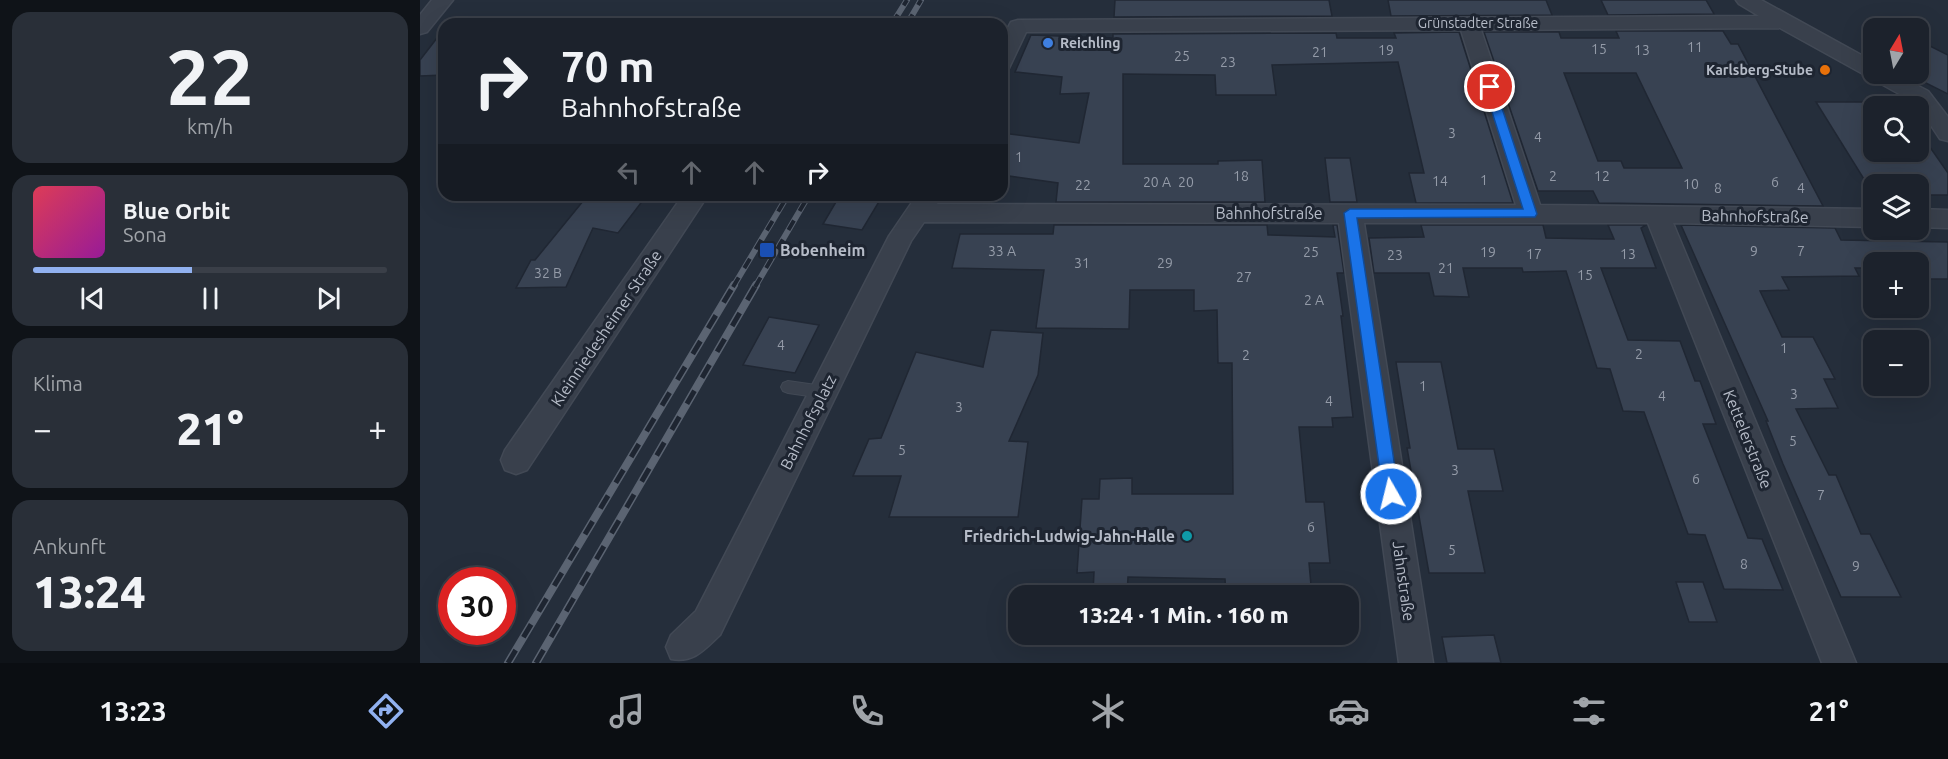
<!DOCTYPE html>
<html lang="de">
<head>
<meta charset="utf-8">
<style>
	:root { --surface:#1c222c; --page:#292f38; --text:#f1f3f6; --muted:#a0a4a9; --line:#3a3f48; --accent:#91b1f0 }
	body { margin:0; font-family:Ubuntu,sans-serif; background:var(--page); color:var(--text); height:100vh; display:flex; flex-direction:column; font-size:22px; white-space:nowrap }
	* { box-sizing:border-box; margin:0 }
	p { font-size:20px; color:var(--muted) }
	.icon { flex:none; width:33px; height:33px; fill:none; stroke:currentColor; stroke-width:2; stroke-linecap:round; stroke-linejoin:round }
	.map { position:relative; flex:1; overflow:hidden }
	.sheet { display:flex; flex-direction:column; gap:12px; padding:12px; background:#0f1318; width:420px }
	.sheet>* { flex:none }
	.hud { position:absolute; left:18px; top:18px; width:570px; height:183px; border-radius:18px; box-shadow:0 6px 24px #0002,0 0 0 2px var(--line); background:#1c222c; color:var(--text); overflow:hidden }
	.needle { width:39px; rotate:10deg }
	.fabs { position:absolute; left:1443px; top:18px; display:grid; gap:12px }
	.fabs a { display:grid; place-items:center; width:66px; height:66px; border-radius:12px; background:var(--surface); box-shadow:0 6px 24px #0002,0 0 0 2px var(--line); font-size:30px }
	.speed { position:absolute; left:18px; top:567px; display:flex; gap:12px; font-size:30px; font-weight:700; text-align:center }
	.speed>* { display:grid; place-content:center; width:78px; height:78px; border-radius:50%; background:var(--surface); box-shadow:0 6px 24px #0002,0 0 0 2px var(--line); line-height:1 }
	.speed .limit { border:9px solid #d22; background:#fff; color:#111 }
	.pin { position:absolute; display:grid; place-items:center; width:51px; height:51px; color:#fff; margin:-26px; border:3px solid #fff; border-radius:50%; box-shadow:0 2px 6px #0007 }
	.me { position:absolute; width:66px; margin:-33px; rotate:352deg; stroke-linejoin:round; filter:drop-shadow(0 0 4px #0008) }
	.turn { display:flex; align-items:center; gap:21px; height:126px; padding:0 24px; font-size:27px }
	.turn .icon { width:78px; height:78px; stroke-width:2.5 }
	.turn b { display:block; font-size:42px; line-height:51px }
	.lanes { display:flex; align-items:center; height:57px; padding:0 24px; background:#0003; justify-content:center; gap:30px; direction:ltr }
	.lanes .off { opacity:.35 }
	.big { font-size:45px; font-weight:800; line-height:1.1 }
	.sheet .tile { flex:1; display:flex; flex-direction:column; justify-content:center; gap:9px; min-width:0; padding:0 21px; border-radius:18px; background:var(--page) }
	.sheet .dial { align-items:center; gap:0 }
	.dial b { font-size:78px; line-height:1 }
	.song { display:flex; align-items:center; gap:18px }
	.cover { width:72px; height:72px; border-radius:9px; background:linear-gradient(135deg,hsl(350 70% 55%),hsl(300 70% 35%)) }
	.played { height:6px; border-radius:3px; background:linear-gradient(90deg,var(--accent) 45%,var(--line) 45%) }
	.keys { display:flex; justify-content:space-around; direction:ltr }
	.heat { display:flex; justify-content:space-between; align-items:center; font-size:33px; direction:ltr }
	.trip { position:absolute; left:588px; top:585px; width:351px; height:60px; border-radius:18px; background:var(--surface); box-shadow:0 6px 24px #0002,0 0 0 2px var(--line); font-weight:800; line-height:60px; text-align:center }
	.tab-bar { display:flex; height:96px; justify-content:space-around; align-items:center; background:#0b0e12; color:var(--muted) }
	.tab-bar .icon { width:42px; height:42px }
	.tab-bar .on { color:var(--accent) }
	.tab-bar b { font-size:27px; color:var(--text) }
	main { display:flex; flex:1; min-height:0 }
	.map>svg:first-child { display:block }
</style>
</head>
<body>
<main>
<section class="sheet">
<div class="tile dial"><b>22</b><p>km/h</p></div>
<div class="tile">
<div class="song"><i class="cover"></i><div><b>Blue Orbit</b><p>Sona</p></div></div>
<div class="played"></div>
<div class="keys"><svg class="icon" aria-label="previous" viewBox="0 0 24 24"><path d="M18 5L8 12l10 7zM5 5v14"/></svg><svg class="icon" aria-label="pause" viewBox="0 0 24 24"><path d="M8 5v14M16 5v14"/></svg><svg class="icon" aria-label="next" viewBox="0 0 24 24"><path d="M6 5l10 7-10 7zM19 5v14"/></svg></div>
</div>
<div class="tile"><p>Klima</p>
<div class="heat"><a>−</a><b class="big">21°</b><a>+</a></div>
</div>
<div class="tile"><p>Ankunft</p><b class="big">13:24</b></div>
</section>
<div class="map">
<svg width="1528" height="663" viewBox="0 0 1528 663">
	<rect width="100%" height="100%" fill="#252e3b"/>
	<path fill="#384252" stroke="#202733" stroke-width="1.5" fill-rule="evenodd" d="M 695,0 L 909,0 L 912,16 L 694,17 Z
		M 968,0 L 1126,0 L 1132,15 L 971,16 Z
		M 1181,0 L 1286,0 L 1294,14 L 1188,15 Z
		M 24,29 L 24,75 L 0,76 L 0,60 Z
		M 1196,31 L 1303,31 L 1311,44 L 1318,44 L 1403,206 L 1179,203 L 1173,191 L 1118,191 L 1064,32 L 1139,32 L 1141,38 L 1199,38 ZM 1144,73 L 1216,73 L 1262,168 L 1204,168 L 1201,161 L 1178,161 Z
		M 1039,32 L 1093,203 L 996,203 L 989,173 L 1004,173 L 978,62 L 852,65 L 856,95 L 796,95 L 795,75 L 703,74 L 703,164 L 798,164 L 798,161 L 842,160 L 845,202 L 636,202 L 638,183 L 582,175 L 582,133 L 659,143 L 669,93 L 640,94 L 642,77 L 595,72 L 611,35 L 693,38 L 693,34 L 916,33 L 917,38 L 976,38 L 974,33 Z
		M 1498,40 L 1528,55 L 1528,94 L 1498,79 Z
		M 1475,94 L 1483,106 L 1454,106 L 1454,152 L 1498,152 L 1498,130 L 1528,173 L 1528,195 L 1506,195 L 1499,184 L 1447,184 L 1396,102 L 1443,102 Z
		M 905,158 L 930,158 L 937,202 L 910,202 Z
		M 168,195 L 227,195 L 198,233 L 173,228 L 146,287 L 96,288 L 111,260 L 115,260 Z
		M 420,195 L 463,195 L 442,230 L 403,224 Z
		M 634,225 L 847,225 L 848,235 L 915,237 L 913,225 L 917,225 L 924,273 L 917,273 L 923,316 L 921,316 L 933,417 L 912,418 L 913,427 L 879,427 L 886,502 L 904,502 L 910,563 L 889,563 L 892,596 L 806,596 L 805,579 L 708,577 L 707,595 L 673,593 L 674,572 L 657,573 L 662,499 L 679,499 L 680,479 L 712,478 L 712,494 L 813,494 L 812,363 L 798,363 L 797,310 L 774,311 L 774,290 L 710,290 L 709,329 L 616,328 L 624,270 L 532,268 L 540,234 L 633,234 Z
		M 1001,225 L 1123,225 L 1126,238 L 1183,239 L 1194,239 L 1188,225 L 1226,225 L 1221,228 L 1236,268 L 1181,268 L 1208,340 L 1260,341 L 1275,381 L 1280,381 L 1296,424 L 1283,424 L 1328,538 L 1342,539 L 1363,590 L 1304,589 L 1285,535 L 1268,534 L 1224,412 L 1203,411 L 1190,369 L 1177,368 L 1146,271 L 1103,272 L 1102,268 L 1043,268 L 1049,297 L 1014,296 L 1009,273 L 954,273 L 949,238 L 1004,237 Z
		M 1261,225 L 1415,228 L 1421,240 L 1528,242 L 1528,279 L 1498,279 L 1498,262 L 1454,262 L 1454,268 L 1435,268 L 1439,276 L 1362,277 L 1369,290 L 1340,291 L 1362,337 L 1393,337 L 1415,379 L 1404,379 L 1418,408 L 1376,409 L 1409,475 L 1416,475 L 1441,534 L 1450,534 L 1481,597 L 1421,597 L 1363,464 L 1346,421 L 1348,421 Z
		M 349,317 L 399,325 L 375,373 L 323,365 Z
		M 571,330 L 623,333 L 618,375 L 589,441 L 608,442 L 598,517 L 469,517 L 481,476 L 433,476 L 449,439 L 461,438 L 496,352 L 563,367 Z
		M 976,362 L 1021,362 L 1038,449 L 1074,449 L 1083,491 L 1048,491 L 1065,573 L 1009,573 L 987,448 L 990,448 Z
		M 1256,582 L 1283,582 L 1297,622 L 1269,622 Z
		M 1074,635 L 1081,663 L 1027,663 L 1022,637 Z"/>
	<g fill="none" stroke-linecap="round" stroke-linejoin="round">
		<g stroke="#424955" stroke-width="2">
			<path id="lane" d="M 368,381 L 403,386 L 408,388 L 410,392 L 408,396 L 403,398 L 368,393 L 363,391 L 361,387 L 363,383 Z"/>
		</g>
		<g stroke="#424955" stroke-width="3">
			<path id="street" d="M 12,0 L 33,0 L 7,32 L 0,34 L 0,15 Z
				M 1316,0 L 1341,0 L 1454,62 L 1454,74 L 1475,74 L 1508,91 L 1528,117 L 1528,141 L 1520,139 L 1498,106 L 1492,101 L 1360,28 L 1061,30 L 1120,205 L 1454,209 L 1454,227 L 1253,223 L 1436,663 L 1402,663 L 1228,223 L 944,223 L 1013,663 L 979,663 L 919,223 L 504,222 L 491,241 L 300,635 C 284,650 274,663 251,659 L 246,647 L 251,635 L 276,611 L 469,236 L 497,195 L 516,195 L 519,200 L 517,204 L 1096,205 L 1041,30 L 606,32 L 589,68 L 582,70 L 582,39 L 591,22 L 598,20 L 1339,16 L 1319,4 Z
				M 263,195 L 288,195 L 107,470 L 96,474 L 85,470 L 81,460 L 85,450 Z
				M 1498,209 L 1528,210 L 1528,228 L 1498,227 Z"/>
		</g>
		<use href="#lane" fill="#39404c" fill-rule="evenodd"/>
		<use href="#street" fill="#39404c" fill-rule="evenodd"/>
		<g stroke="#5b6472" stroke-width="6">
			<path id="rail-far1" d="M 472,24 L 487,0
				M 487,24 L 501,0
				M 313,287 L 368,195
				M 335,287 L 389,195"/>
		</g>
		<g stroke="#5b6472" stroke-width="8">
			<path id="rail" d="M 88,663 L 314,285
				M 116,663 L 336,285"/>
		</g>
		<use href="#rail-far1" stroke="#1e2531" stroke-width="4" stroke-dasharray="11" stroke-linecap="butt"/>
		<use href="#rail" stroke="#1e2531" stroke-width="5" stroke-dasharray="15" stroke-linecap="butt"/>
	</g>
	<path fill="#1a73e8" stroke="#114b97" stroke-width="1.5" d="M 1070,83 L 1075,87 L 1117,214 L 1115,217 L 937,218 L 979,494 L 976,499 L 971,501 L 965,499 L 963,494 L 924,213 L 930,209 L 1103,209 L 1064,87 Z"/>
	<circle fill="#3f7fe0" stroke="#1e2531" stroke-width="2" cx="628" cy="43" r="6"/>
	<circle fill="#e8710a" stroke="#1e2531" stroke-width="2" cx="1405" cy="70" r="6"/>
	<rect fill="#1a4fb4" stroke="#1e2531" stroke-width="2" x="339" y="242" width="16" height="16" rx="3"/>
	<circle fill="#0f9aa8" stroke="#1e2531" stroke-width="2" cx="767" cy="536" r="6"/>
	<g text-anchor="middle" stroke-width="6" stroke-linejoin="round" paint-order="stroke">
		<g font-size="14" fill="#b5bbc7" stroke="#1e2531">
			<text x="1058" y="28">Grünstadter Straße</text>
		</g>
		<g font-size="14" font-weight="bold" fill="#b5bbc7" stroke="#1e2531" text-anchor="start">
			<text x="640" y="48">Reichling</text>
			<text x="1393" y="75" text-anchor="end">Karlsberg-Stube</text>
		</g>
		<g font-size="14" fill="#949ba8">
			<text x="1275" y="52">11</text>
			<text x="1179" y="54">15</text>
			<text x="966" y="55">19</text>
			<text x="1222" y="55">13</text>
			<text x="900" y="57">21</text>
			<text x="762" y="61">25</text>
			<text x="808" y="67">23</text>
			<text x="1032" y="138">3</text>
			<text x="1118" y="142">4</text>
			<text x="599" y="162">1</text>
			<text x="821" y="181">18</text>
			<text x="1133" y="181">2</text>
			<text x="1182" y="181">12</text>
			<text x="1064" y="185">1</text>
			<text x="1020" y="186">14</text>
			<text x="737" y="187">20 A</text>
			<text x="766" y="187">20</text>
			<text x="1355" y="187">6</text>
			<text x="1271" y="189">10</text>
			<text x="663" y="190">22</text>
			<text x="1298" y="193">8</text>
			<text x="1381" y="193">4</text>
			<text x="582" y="256">33 A</text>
			<text x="1334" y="256">9</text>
			<text x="1381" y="256">7</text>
			<text x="891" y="257">25</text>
			<text x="1068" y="257">19</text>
			<text x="1114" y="259">17</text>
			<text x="1208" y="259">13</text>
			<text x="975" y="260">23</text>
			<text x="662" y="268">31</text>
			<text x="745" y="268">29</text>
			<text x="1026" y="273">21</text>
			<text x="128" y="278">32 B</text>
			<text x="1165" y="280">15</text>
			<text x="824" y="282">27</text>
			<text x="894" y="305">2 A</text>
			<text x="361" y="350">4</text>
			<text x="1364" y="353">1</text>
			<text x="1219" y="359">2</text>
			<text x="826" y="360">2</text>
			<text x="1003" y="391">1</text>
			<text x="1374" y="399">3</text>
			<text x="1242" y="401">4</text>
			<text x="909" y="406">4</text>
			<text x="539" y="412">3</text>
			<text x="1373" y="446">5</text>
			<text x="482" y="455">5</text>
			<text x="1035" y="475">3</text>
			<text x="1276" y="484">6</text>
			<text x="1401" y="500">7</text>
			<text x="891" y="532">6</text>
			<text x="1032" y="555">5</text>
			<text x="1324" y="569">8</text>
			<text x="1436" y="571">9</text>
		</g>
		<g font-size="16" fill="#b5bbc7" stroke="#1e2531">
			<text x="849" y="219">Bahnhofstraße</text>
			<text transform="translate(1335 216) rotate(1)" y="6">Bahnhofstraße</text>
			<text transform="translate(186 328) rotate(-56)" y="6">Kleinniedesheimer Straße</text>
			<text transform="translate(388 422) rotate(-63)" y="6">Bahnhofsplatz</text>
			<text transform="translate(1328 439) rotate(68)" y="6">Kettelerstraße</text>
			<text transform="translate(984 581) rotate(82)" y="6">Jahnstraße</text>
		</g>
		<g font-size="16" font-weight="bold" fill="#b5bbc7" stroke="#1e2531" text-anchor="start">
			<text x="360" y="256">Bobenheim</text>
			<text x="755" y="542" text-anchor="end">Friedrich-Ludwig-Jahn-Halle</text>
		</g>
	</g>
</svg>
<div class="fabs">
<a><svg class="needle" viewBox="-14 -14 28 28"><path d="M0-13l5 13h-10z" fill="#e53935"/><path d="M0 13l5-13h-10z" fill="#a0a4a9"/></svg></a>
<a><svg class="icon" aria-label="search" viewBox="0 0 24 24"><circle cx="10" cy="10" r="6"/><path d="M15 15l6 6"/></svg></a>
<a><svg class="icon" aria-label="layers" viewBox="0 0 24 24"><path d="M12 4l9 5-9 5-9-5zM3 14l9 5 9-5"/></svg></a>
<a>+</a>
<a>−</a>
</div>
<div class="speed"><div class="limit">30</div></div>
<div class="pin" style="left:1070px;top:87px;background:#d93025"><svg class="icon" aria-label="arrive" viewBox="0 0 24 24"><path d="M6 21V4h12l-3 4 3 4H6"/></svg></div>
<svg class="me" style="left:971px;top:494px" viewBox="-20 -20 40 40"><circle r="17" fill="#1a73e8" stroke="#fff" stroke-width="3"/><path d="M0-11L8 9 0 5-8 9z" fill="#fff"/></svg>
<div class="trip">13:24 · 1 Min. · 160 m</div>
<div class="hud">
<div class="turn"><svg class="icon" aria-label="right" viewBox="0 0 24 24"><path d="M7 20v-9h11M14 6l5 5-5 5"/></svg><div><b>70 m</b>Bahnhofstraße</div></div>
<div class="lanes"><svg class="icon off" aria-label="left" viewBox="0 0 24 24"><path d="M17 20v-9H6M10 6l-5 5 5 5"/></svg><svg class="icon off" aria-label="ahead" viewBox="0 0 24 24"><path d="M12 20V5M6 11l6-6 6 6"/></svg><svg class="icon off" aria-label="ahead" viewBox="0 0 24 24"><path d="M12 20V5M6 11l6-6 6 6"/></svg><svg class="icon" aria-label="right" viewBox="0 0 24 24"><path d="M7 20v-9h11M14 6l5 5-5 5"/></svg></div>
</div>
</div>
</main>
<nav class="tab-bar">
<b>13:23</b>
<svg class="icon on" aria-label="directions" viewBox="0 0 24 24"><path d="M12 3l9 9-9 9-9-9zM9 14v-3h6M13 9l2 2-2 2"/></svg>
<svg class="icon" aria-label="music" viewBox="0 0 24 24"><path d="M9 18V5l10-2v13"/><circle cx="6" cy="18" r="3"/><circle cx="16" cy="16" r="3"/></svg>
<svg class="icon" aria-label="phone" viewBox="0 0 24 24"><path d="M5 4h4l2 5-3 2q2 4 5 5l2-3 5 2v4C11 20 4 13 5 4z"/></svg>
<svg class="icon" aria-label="climate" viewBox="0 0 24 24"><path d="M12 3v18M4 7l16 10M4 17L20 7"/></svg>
<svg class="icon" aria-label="car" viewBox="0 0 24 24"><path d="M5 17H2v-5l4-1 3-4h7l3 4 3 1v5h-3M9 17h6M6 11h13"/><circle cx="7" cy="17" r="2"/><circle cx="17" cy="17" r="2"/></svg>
<svg class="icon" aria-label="filters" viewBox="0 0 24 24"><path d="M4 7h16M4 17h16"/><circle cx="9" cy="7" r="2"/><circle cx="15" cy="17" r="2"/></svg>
<b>21°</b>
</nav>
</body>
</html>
